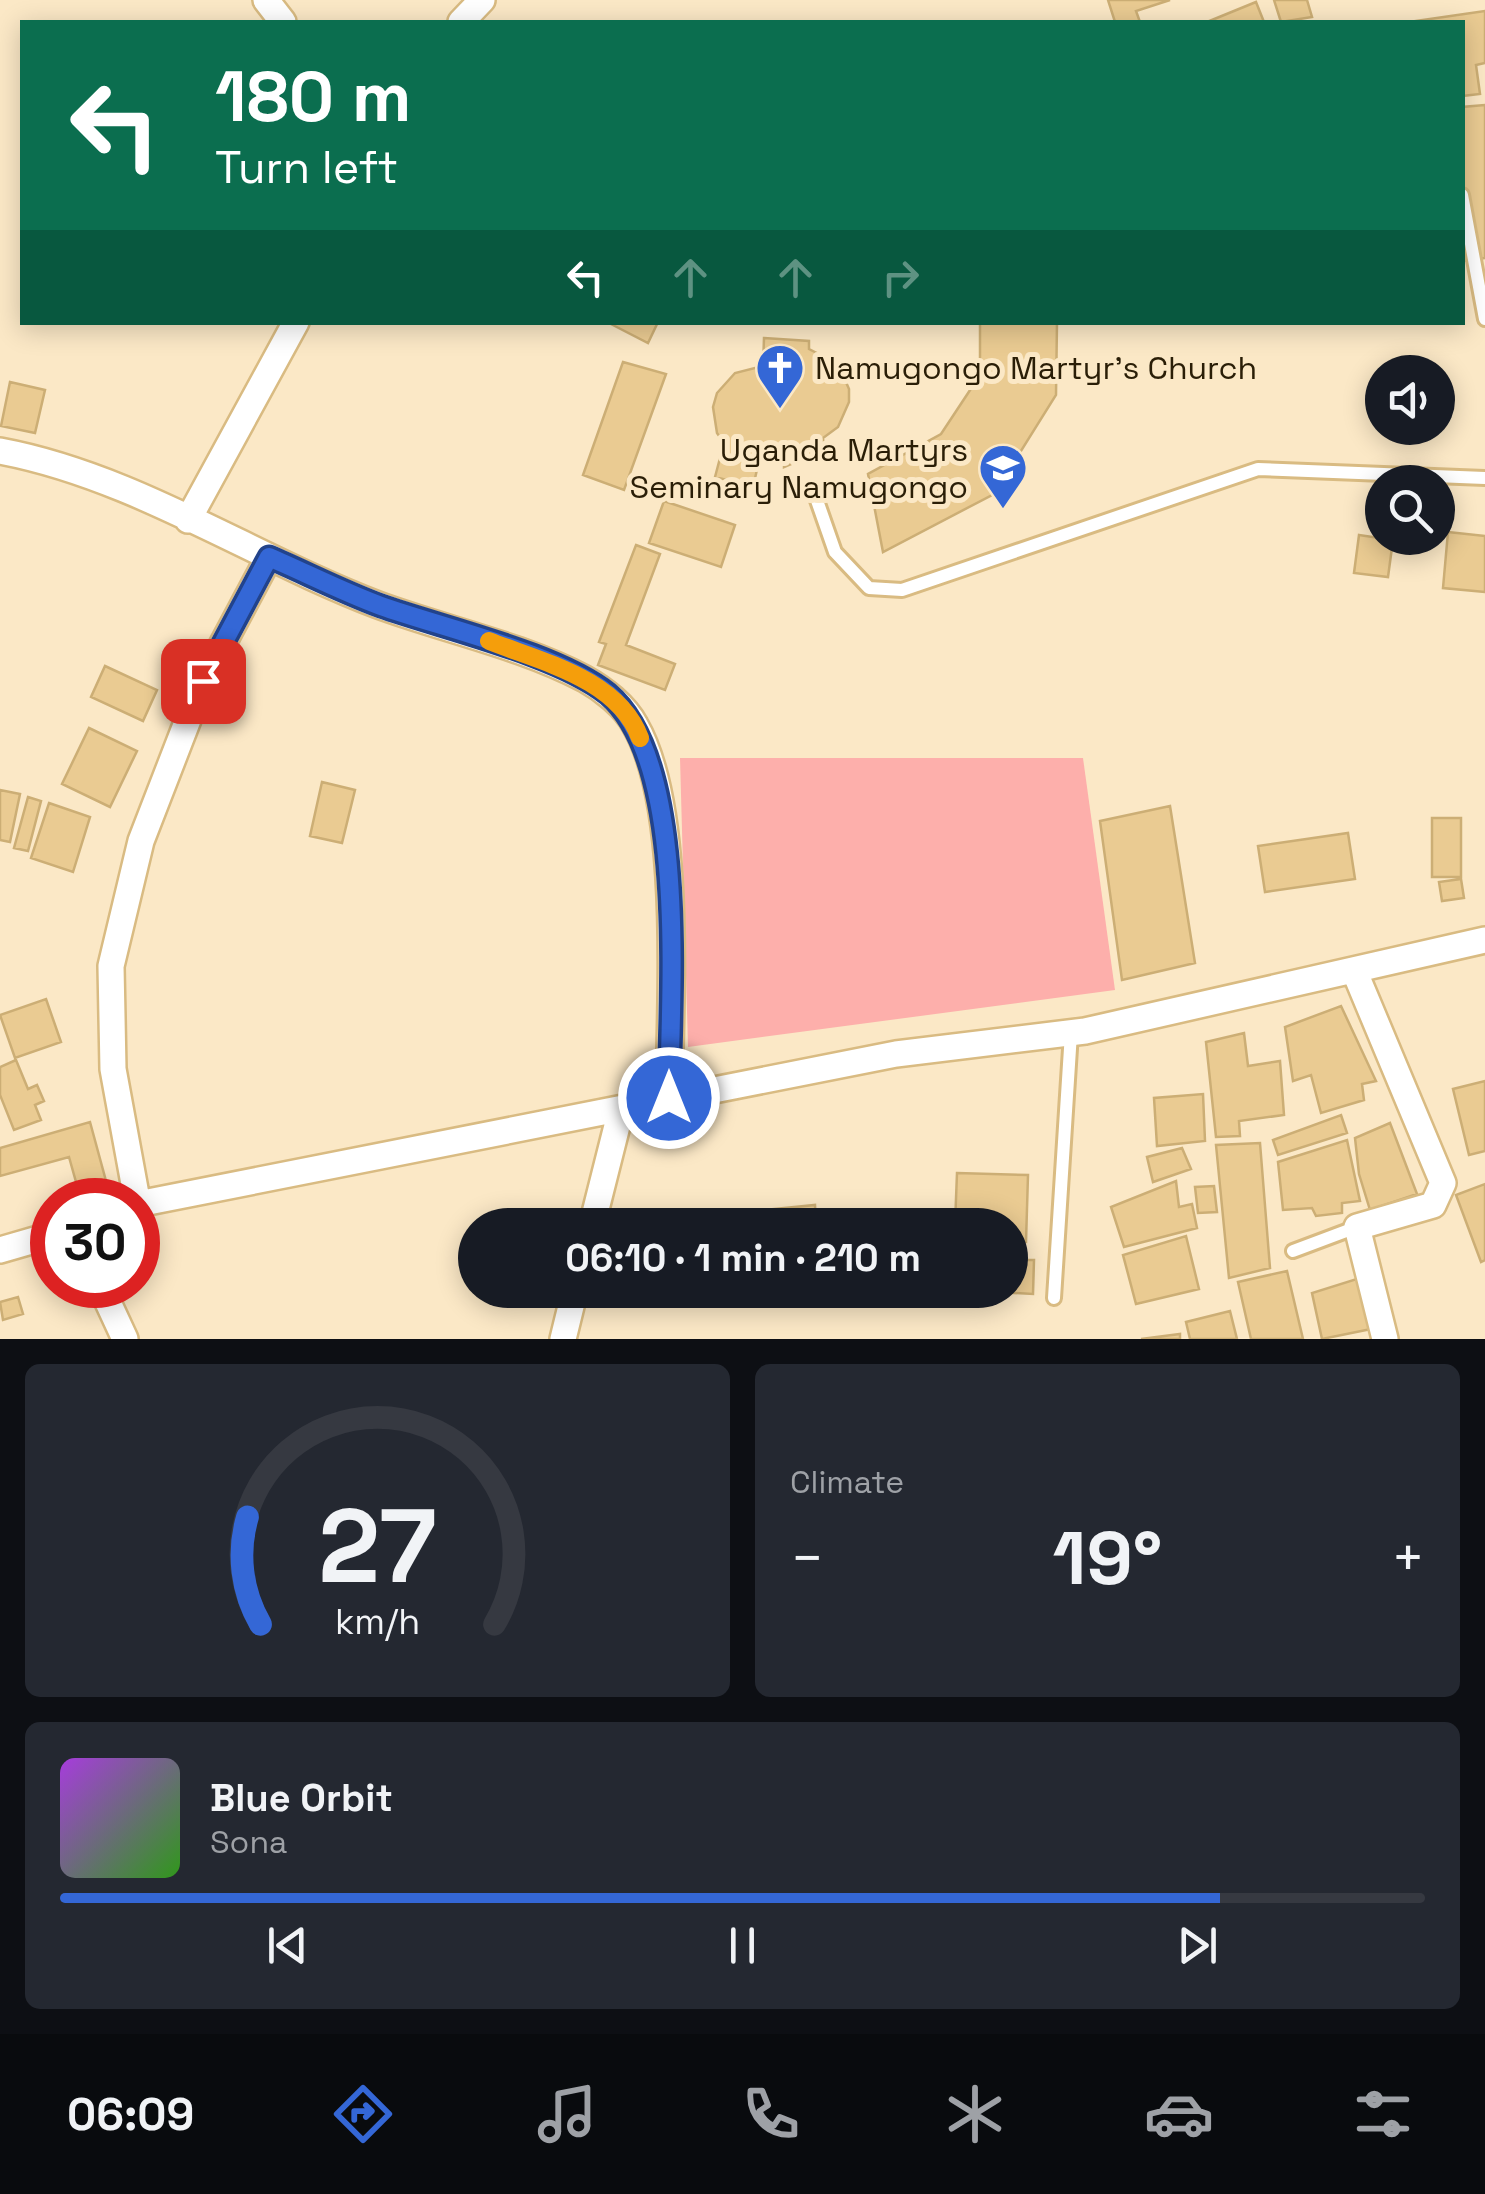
<!DOCTYPE html>
<html lang="en">
<head>
<meta charset="utf-8">
<style>
	:root { --surface:#171b24; --page:#242831; --text:#f1f3f6; --muted:#9ea1a6; --line:#363941; --accent:#3467d6 }
	body { margin:0; font-family:"Space Grotesk",sans-serif; background:var(--page); color:var(--text); height:100vh; display:flex; flex-direction:column; font-size:38px; white-space:nowrap }
	* { box-sizing:border-box; margin:0 }
	p { font-size:32px; color:var(--muted) }
	.icon { flex:none; width:55px; height:55px; fill:none; stroke:currentColor; stroke-width:2; stroke-linecap:round; stroke-linejoin:round }
	.map { position:relative; height:1339px; overflow:hidden }
	.panel { display:flex; flex-direction:column; gap:25px; padding:25px; background:#0d0f14; flex:1 }
	.panel>* { flex:none }
	.guide { position:absolute; left:20px; top:20px; width:1445px; height:305px; border-radius:0px; box-shadow:0 5px 25px #0003; background:#0b6e4f; color:#fff; overflow:hidden }
	.tools { position:absolute; left:1365px; top:355px; display:grid; gap:20px }
	.tools a { display:grid; place-items:center; width:90px; height:90px; border-radius:50%; background:var(--surface); box-shadow:0 5px 25px #0003; font-size:50px }
	.speed { position:absolute; left:30px; top:1178px; display:flex; gap:20px; font-size:50px; font-weight:700; text-align:center }
	.speed>* { display:grid; place-content:center; width:130px; height:130px; border-radius:50%; background:var(--surface); box-shadow:0 5px 25px #0003; line-height:1 }
	.speed .limit { border:15px solid #d22; background:#fff; color:#111 }
	.pin { position:absolute; display:grid; place-items:center; width:85px; height:85px; color:#fff; margin:-42px; border-radius:20px; box-shadow:0 5px 15px #0006 }
	.me { position:absolute; width:110px; margin:-55px; rotate:0deg; stroke-linejoin:round; filter:drop-shadow(0 0 8px #0008) }
	.turn { display:flex; align-items:center; gap:35px; height:210px; padding:0 30px; font-size:45px }
	.turn .icon { width:130px; height:130px; stroke-width:2.5 }
	.turn b { display:block; font-size:70px; line-height:85px }
	.lanes { display:flex; align-items:center; height:95px; padding:0 30px; background:#0003; justify-content:center; gap:50px; direction:ltr }
	.lanes .off { opacity:.35 }
	.big { font-size:75px; font-weight:700; line-height:1.1 }
	.panel .card { flex:1; display:flex; flex-direction:column; justify-content:center; gap:15px; min-width:0; padding:0 35px; border-radius:15px; background:var(--page) }
	.panel .dial { align-items:center; gap:0 }
	.dial svg { height:260px; overflow:visible; fill:none; stroke:var(--line); stroke-width:7; stroke-linecap:round; text-anchor:middle }
	.dial text { fill:var(--text); stroke:none }
	.song { display:flex; align-items:center; gap:30px }
	.cover { width:120px; height:120px; border-radius:15px; background:linear-gradient(135deg,hsl(280 70% 55%),hsl(110 70% 35%)) }
	.played { height:10px; border-radius:5px; background:linear-gradient(90deg,var(--accent) 85%,var(--line) 85%) }
	.keys { display:flex; justify-content:space-around; direction:ltr }
	.heat { display:flex; justify-content:space-between; align-items:center; font-size:55px; direction:ltr }
	.panel .tiles { flex:1; display:grid; gap:25px; grid-template-columns:1fr 1fr }
	.card:last-child { grid-column:span 2 }
	.trip { position:absolute; left:458px; top:1208px; width:570px; height:100px; border-radius:50px; background:var(--surface); box-shadow:0 5px 25px #0003; font-weight:700; line-height:100px; text-align:center }
	.tabs { display:flex; height:160px; justify-content:space-around; align-items:center; background:#090b0e; color:var(--muted) }
	.tabs .icon { width:70px; height:70px }
	.tabs .active { color:var(--accent) }
	.tabs b { font-size:45px; color:var(--text) }
	.map>svg:first-child { display:block }
</style>
</head>
<body>
<div class="map">
<svg width="1485" height="1339" viewBox="0 0 1485 1339">
	<rect width="100%" height="100%" fill="#fbe8c6"/>
	<path fill="#fdafab" d="M 680,758 L 1083,758 L 1115,990 L 688,1047 Z"/>
	<path fill="#eacb92" stroke="#ccae75" stroke-width="2.5" d="M 1108,0 L 1170,0 L 1136,11 L 1140,22 L 1115,22 Z
		M 1274,0 L 1307,0 L 1312,17 L 1281,22 Z
		M 1256,2 L 1264,22 L 1207,22 Z
		M 1485,11 L 1485,63 L 1476,65 L 1480,94 L 1462,96 L 1462,22 L 1409,22 Z
		M 1485,105 L 1485,258 L 1462,261 L 1462,107 Z
		M 607,322 L 658,322 L 648,343 Z
		M 980,322 L 1057,322 L 1056,395 L 994,494 L 883,552 L 868,474 L 941,434 L 980,375 Z
		M 764,338 L 809,341 L 809,349 L 838,364 L 849,389 L 849,402 L 838,427 L 823,438 L 824,450 L 784,467 L 784,455 L 759,461 L 753,487 L 715,477 L 724,443 L 717,433 L 713,407 L 717,393 L 735,373 L 763,366 Z
		M 623,362 L 666,374 L 624,490 L 583,475 Z
		M 10,382 L 45,390 L 35,433 L 1,426 Z
		M 664,501 L 735,525 L 721,567 L 649,543 Z
		M 1448,532 L 1485,536 L 1485,592 L 1443,588 Z
		M 1359,535 L 1393,540 L 1388,577 L 1354,573 Z
		M 636,545 L 660,554 L 626,645 L 675,664 L 665,690 L 598,665 L 606,644 L 599,642 Z
		M 105,666 L 157,690 L 143,721 L 91,697 Z
		M 89,728 L 137,751 L 110,807 L 62,784 Z
		M 322,782 L 355,790 L 342,843 L 310,836 Z
		M 0,790 L 20,794 L 10,842 L 0,840 Z
		M 28,797 L 41,801 L 28,851 L 14,848 Z
		M 49,803 L 90,817 L 73,872 L 31,858 Z
		M 1170,806 L 1195,963 L 1122,980 L 1100,821 Z
		M 1432,818 L 1461,818 L 1461,877 L 1432,877 Z
		M 1348,833 L 1355,879 L 1265,892 L 1258,846 Z
		M 1461,879 L 1464,898 L 1442,901 L 1439,882 Z
		M 46,999 L 61,1042 L 15,1058 L 0,1015 Z
		M 1341,1006 L 1376,1081 L 1362,1084 L 1364,1100 L 1321,1113 L 1311,1075 L 1293,1081 L 1285,1027 Z
		M 1244,1033 L 1248,1066 L 1280,1061 L 1284,1115 L 1239,1121 L 1240,1136 L 1216,1137 L 1206,1042 Z
		M 16,1060 L 28,1089 L 37,1085 L 44,1101 L 35,1105 L 41,1120 L 14,1130 L 0,1095 L 0,1067 Z
		M 1485,1081 L 1485,1151 L 1469,1155 L 1453,1089 Z
		M 1203,1094 L 1205,1141 L 1157,1146 L 1154,1098 Z
		M 1341,1115 L 1347,1133 L 1278,1155 L 1273,1140 Z
		M 90,1122 L 106,1181 L 78,1189 L 69,1157 L 0,1176 L 0,1148 Z
		M 1390,1123 L 1417,1194 L 1370,1210 L 1359,1174 L 1355,1138 Z
		M 1347,1140 L 1360,1201 L 1342,1203 L 1342,1213 L 1316,1216 L 1312,1208 L 1283,1210 L 1278,1162 Z
		M 1260,1143 L 1270,1268 L 1229,1278 L 1216,1145 Z
		M 1182,1148 L 1191,1169 L 1153,1182 L 1147,1157 Z
		M 957,1173 L 1028,1175 L 1026,1242 L 1010,1241 L 1010,1225 L 955,1225 Z
		M 1176,1181 L 1179,1207 L 1192,1204 L 1197,1228 L 1124,1247 L 1111,1207 Z
		M 1485,1184 L 1485,1260 L 1481,1262 L 1456,1195 Z
		M 1214,1186 L 1217,1212 L 1198,1213 L 1195,1187 Z
		M 815,1205 L 816,1225 L 747,1225 L 746,1212 Z
		M 1186,1236 L 1199,1289 L 1136,1304 L 1123,1255 Z
		M 1010,1260 L 1034,1260 L 1033,1294 L 957,1290 L 1010,1290 Z
		M 1287,1271 L 1303,1339 L 1251,1339 L 1238,1282 Z
		M 1363,1277 L 1376,1328 L 1322,1339 L 1312,1293 Z
		M 18,1297 L 23,1314 L 3,1320 L 0,1302 Z
		M 1230,1311 L 1237,1339 L 1190,1339 L 1186,1322 Z
		M 1180,1334 L 1180,1339 L 1141,1339 Z"/>
	<g fill="none" stroke-linecap="round" stroke-linejoin="round">
		<g stroke="#d9bb82" stroke-width="18">
			<path id="service" d="M 1462,195 L 1485,319
				M 813,489 L 835,552 L 869,588 L 902,590 L 1258,469 L 1485,478
				M 1293,1251 L 1357,1227
				M 1054,1298 L 1071,1033"/>
		</g>
		<g stroke="#d9bb82" stroke-width="30">
			<path id="minor" d="M 266,0 L 283,22
				M 461,22 L 482,0
				M 0,451 C 134,476 252,557 378,605 C 446,630 520,645 585,679 C 603,689 625,706 635,725 C 683,808 670,1000 669,1099
				M 188,520 L 296,322
				M 1354,970 L 1443,1183 L 1433,1205 L 1357,1227 L 1385,1339
				M 137,1200 L 113,1069 L 111,966 L 141,841 L 203,681 L 269,557
				M 138,1204 L 896,1054 L 1085,1031 L 1485,940
				M 592,1225 L 621,1110
				M 0,1250 L 52,1235
				M 100,1285 L 125,1339
				M 563,1339 L 575,1290"/>
		</g>
		<use href="#service" stroke="#fff" stroke-width="12"/>
		<use href="#minor" stroke="#fff" stroke-width="25"/>
	</g>
	<g fill="none" stroke-linecap="round" stroke-linejoin="round">
		<g stroke="#22438b" stroke-width="25">
			<path id="route" d="M 203,681 L 269,557 C 306,573 343,592 381,606 C 443,628 558,654 608,694 C 689,762 670,998 669,1098"/>
		</g>
		<use href="#route" stroke="#3467d6" stroke-width="18"/>
		<path stroke="#f59e0b" stroke-width="18" d="M 489,641 C 542,662 618,679 640,738"/>
	</g>
	<defs>
		<g id="church-pin" transform="scale(2.5)"><path d="M0 17L-7.5 6A9.5 9.5 0 1 1 7.5 6Z" fill="#3467d6" stroke="#fbe8c6"/><path d="M-1.2-6h2.4v3.5h3.3v2.4h-3.3V6h-2.4V-.1h-3.3v-2.4h3.3Z" fill="#fff"/></g>
		<g id="university-pin" transform="scale(2.5)"><path d="M0 17L-7.5 6A9.5 9.5 0 1 1 7.5 6Z" fill="#3467d6" stroke="#fbe8c6"/><path d="M0-5L7-2L0 1L-7-2ZM-4 1L0 2.5L4 1V4Q0 6-4 4Z" fill="#fff"/></g>
	</defs>
	<g fill-rule="evenodd">
		<use href="#church-pin" x="780" y="368"/>
		<use href="#university-pin" x="1003" y="468"/>
	</g>
	<g text-anchor="middle" stroke-width="10" stroke-linejoin="round" paint-order="stroke">
		<g font-size="32" fill="#2a1e07" stroke="#fbe8c6" text-anchor="start">
			<text x="815" y="379">Namugongo Martyr's Church</text>
			<text x="968" y="461" text-anchor="end">Uganda Martyrs<tspan x="968" dy="37">Seminary Namugongo</tspan></text>
		</g>
	</g>
</svg>
<div class="tools">
<a><svg class="icon" aria-label="sound" viewBox="0 0 24 24"><path d="M4 9h4l5-4v14l-5-4H4zM17 9q2 3 0 6"/></svg></a>
<a><svg class="icon" aria-label="search" viewBox="0 0 24 24"><circle cx="10" cy="10" r="6"/><path d="M15 15l6 6"/></svg></a>
</div>
<div class="speed"><div class="limit">30</div></div>
<div class="pin" style="left:203px;top:681px;background:#d93025"><svg class="icon" aria-label="arrive" viewBox="0 0 24 24"><path d="M6 21V4h12l-3 4 3 4H6"/></svg></div>
<svg class="me" style="left:669px;top:1098px" viewBox="-20 -20 40 40"><circle r="17" fill="#3467d6" stroke="#fff" stroke-width="3"/><path d="M0-11L8 9 0 5-8 9z" fill="#fff"/></svg>
<div class="trip">06:10 · 1 min · 210 m</div>
<div class="guide">
<div class="turn"><svg class="icon" aria-label="left" viewBox="0 0 24 24"><path d="M17 20v-9H6M10 6l-5 5 5 5"/></svg><div><b>180 m</b>Turn left</div></div>
<div class="lanes"><svg class="icon" aria-label="left" viewBox="0 0 24 24"><path d="M17 20v-9H6M10 6l-5 5 5 5"/></svg><svg class="icon off" aria-label="ahead" viewBox="0 0 24 24"><path d="M12 20V5M6 11l6-6 6 6"/></svg><svg class="icon off" aria-label="ahead" viewBox="0 0 24 24"><path d="M12 20V5M6 11l6-6 6 6"/></svg><svg class="icon off" aria-label="right" viewBox="0 0 24 24"><path d="M7 20v-9h11M14 6l5 5-5 5"/></svg></div>
</div>
</div>
<section class="panel">
<div class="tiles">
<div class="card dial"><svg viewBox="0 0 100 80">
<path d="M14 69A42 42 0 1 1 86 69"/>
<path d="M14 69A42 42 0 0 1 10 36" stroke="#3467d6"/>
<text x="50" y="56" font-size="32" font-weight="700">27</text>
<text x="50" y="72" font-size="11">km/h</text>
</svg></div>
<div class="card"><p>Climate</p>
<div class="heat"><a>−</a><b class="big">19°</b><a>+</a></div>
</div>
<div class="card">
<div class="song"><i class="cover"></i><div><b>Blue Orbit</b><p>Sona</p></div></div>
<div class="played"></div>
<div class="keys"><svg class="icon" aria-label="previous" viewBox="0 0 24 24"><path d="M18 5L8 12l10 7zM5 5v14"/></svg><svg class="icon" aria-label="pause" viewBox="0 0 24 24"><path d="M8 5v14M16 5v14"/></svg><svg class="icon" aria-label="next" viewBox="0 0 24 24"><path d="M6 5l10 7-10 7zM19 5v14"/></svg></div>
</div>
</div>
</section>
<nav class="tabs">
<b>06:09</b>
<svg class="icon active" aria-label="directions" viewBox="0 0 24 24"><path d="M12 3l9 9-9 9-9-9zM9 14v-3h6M13 9l2 2-2 2"/></svg>
<svg class="icon" aria-label="music" viewBox="0 0 24 24"><path d="M9 18V5l10-2v13"/><circle cx="6" cy="18" r="3"/><circle cx="16" cy="16" r="3"/></svg>
<svg class="icon" aria-label="phone" viewBox="0 0 24 24"><path d="M5 4h4l2 5-3 2q2 4 5 5l2-3 5 2v4C11 20 4 13 5 4z"/></svg>
<svg class="icon" aria-label="climate" viewBox="0 0 24 24"><path d="M12 3v18M4 7l16 10M4 17L20 7"/></svg>
<svg class="icon" aria-label="car" viewBox="0 0 24 24"><path d="M5 17H2v-5l4-1 3-4h7l3 4 3 1v5h-3M9 17h6M6 11h13"/><circle cx="7" cy="17" r="2"/><circle cx="17" cy="17" r="2"/></svg>
<svg class="icon" aria-label="filters" viewBox="0 0 24 24"><path d="M4 7h16M4 17h16"/><circle cx="9" cy="7" r="2"/><circle cx="15" cy="17" r="2"/></svg>
</nav>
</body>
</html>
